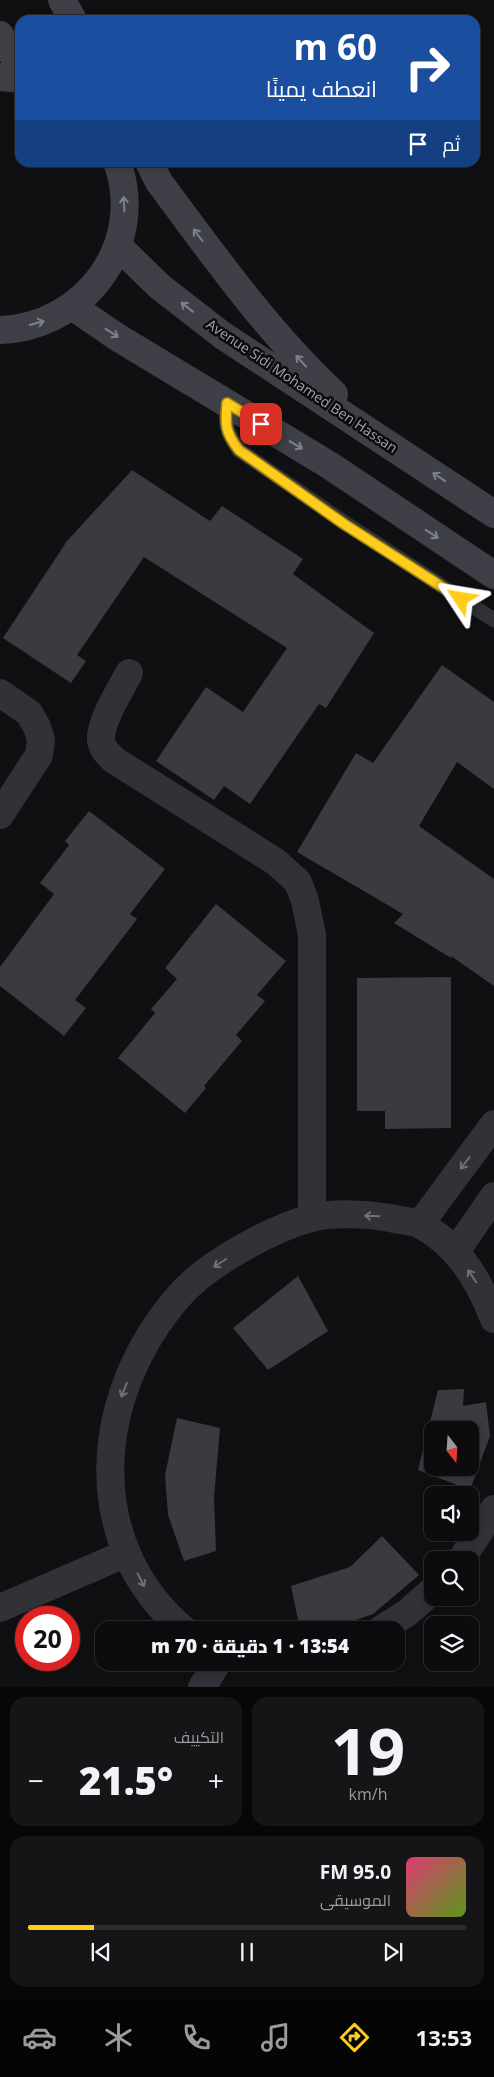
<!DOCTYPE html>
<html lang="ar">
<head>
<meta charset="utf-8">
<style>
	:root { --surface:#0c0c0e; --page:#151517; --text:#f1f3f6; --muted:#9a9b9e; --line:#2c2c2e; --accent:#fecd1c }
	body { margin:0; font-family:"Open Sans",Cairo,sans-serif; background:var(--page); color:var(--text); direction:rtl; height:100vh; display:flex; flex-direction:column; font-size:19px; white-space:nowrap }
	* { box-sizing:border-box; margin:0 }
	p { font-size:16px; color:var(--muted) }
	.icon { flex:none; width:28px; height:28px; fill:none; stroke:currentColor; stroke-width:2; stroke-linecap:round; stroke-linejoin:round }
	.map { position:relative; height:1687px; overflow:hidden; direction:ltr }
	.sheet { display:flex; flex-direction:column; gap:10px; padding:10px; background:#070708; flex:1 }
	.sheet>* { flex:none }
	.banner { position:absolute; left:15px; top:15px; width:465px; height:152px; border-radius:15px; box-shadow:0 2px 8px #0003,0 0 0 1px var(--line); direction:rtl; background:#1a4fa0; color:#fff; overflow:hidden }
	.needle { width:32px; rotate:163deg }
	.tools { position:absolute; left:424px; top:1421px; display:grid; gap:10px }
	.tools a { display:grid; place-items:center; width:55px; height:55px; border-radius:10px; background:var(--surface); box-shadow:0 2px 8px #0003,0 0 0 1px var(--line); font-size:25px }
	.speed { position:absolute; left:15px; top:1606px; display:flex; gap:10px; font-size:25px; font-weight:700; text-align:center }
	.speed>* { display:grid; place-content:center; width:65px; height:65px; border-radius:50%; background:var(--surface); box-shadow:0 2px 8px #0003,0 0 0 1px var(--line); line-height:1 }
	.speed .limit { border:8px solid #d22; background:#fff; color:#111 }
	.pin { position:absolute; display:grid; place-items:center; width:42px; height:42px; color:#fff; margin:-21px; border-radius:10px; box-shadow:0 2px 8px #0006 }
	.me { position:absolute; width:55px; margin:-28px; rotate:303deg; stroke-linejoin:round; filter:drop-shadow(0 0 4px #0008) }
	.turn { display:flex; align-items:center; gap:18px; height:105px; padding:0 20px; font-size:22px }
	.turn .icon { width:65px; height:65px; stroke-width:2.5 }
	.turn b { display:block; font-size:35px; line-height:42px }
	.then { display:flex; align-items:center; height:48px; padding:0 20px; background:#0003; gap:10px; font-size:19px }
	.big { font-size:38px; font-weight:800; line-height:1.1 }
	.sheet .card { flex:1; display:flex; flex-direction:column; justify-content:center; gap:8px; min-width:0; padding:0 18px; border-radius:15px; background:var(--page) }
	.sheet .dial { align-items:center; gap:0 }
	.dial b { font-size:65px; line-height:1 }
	.song { display:flex; align-items:center; gap:15px }
	.cover { width:60px; height:60px; border-radius:8px; background:linear-gradient(135deg,hsl(340 70% 55%),hsl(90 70% 35%)) }
	.played { height:5px; border-radius:2px; background:linear-gradient(90deg,var(--accent) 15%,var(--line) 15%) }
	.keys { display:flex; justify-content:space-around; direction:ltr }
	.heat { display:flex; justify-content:space-between; align-items:center; font-size:28px; direction:ltr }
	.sheet .tiles { flex:1; display:grid; gap:10px; grid-template-columns:1fr 1fr }
	.card:last-child { grid-column:span 2 }
	.trip { position:absolute; left:95px; top:1621px; width:310px; height:50px; border-radius:15px; background:var(--surface); box-shadow:0 2px 8px #0003,0 0 0 1px var(--line); font-weight:800; line-height:50px; text-align:center; direction:rtl }
	.menu { display:flex; height:80px; justify-content:space-around; align-items:center; background:#050506; color:var(--muted) }
	.menu .icon { width:35px; height:35px }
	.menu .active { color:var(--accent) }
	.menu b { font-size:22px; color:var(--text) }
	.map>svg:first-child { display:block }
</style>
</head>
<body>
<div class="map">
<svg width="494" height="1687" viewBox="0 0 494 1687">
	<rect width="100%" height="100%" fill="#101012"/>
	<path fill="#3a3a3f" fill-rule="evenodd" d="M 132,470 L 210,521 L 222,506 L 303,559 L 293,574 L 374,633 L 326,708 L 319,704 L 250,804 L 224,786 L 214,800 L 156,761 L 206,687 L 243,712 L 287,648 L 144,557 L 77,655 L 86,661 L 71,683 L 3,638 L 67,541 Z
		M 442,665 L 494,702 L 494,789 L 457,762 L 419,826 L 494,879 L 494,986 L 451,956 L 451,958 L 394,923 L 403,914 L 297,852 L 356,753 L 373,763 Z
		M 89,811 L 165,869 L 130,914 L 137,919 L 75,1000 L 86,1008 L 64,1036 L 0,986 L 0,967 L 54,894 L 40,883 L 69,845 L 65,841 Z
		M 216,904 L 286,961 L 257,995 L 265,1001 L 236,1035 L 242,1041 L 204,1086 L 206,1088 L 185,1113 L 118,1058 L 155,1013 L 151,1009 L 177,979 L 165,968 Z
		M 451,977 L 451,1128 L 385,1129 L 385,1111 L 357,1111 L 357,978 Z
		M 298,1276 L 328,1331 L 268,1370 L 233,1328 Z
		M 464,1389 L 463,1406 L 486,1402 L 490,1436 L 470,1490 L 418,1470 L 438,1390 ZM 432,1430 L 470,1430 L 470,1468 L 432,1468 Z
		M 177,1418 L 220,1428 L 214,1497 L 216,1551 L 184,1561 L 168,1515 L 165,1475 Z
		M 382,1536 L 419,1575 L 373,1614 L 327,1630 L 300,1630 L 291,1586 L 350,1567 Z"/>
	<g fill="none" stroke-linecap="round" stroke-linejoin="round">
		<path stroke="#313137" stroke-width="15" d="M 227,403 C 225,425 226,432 239,450 L 345,523 L 494,620"/>
		<path stroke="#313137" stroke-width="28" d="M 129,673 C 120,691 100,721 101,740 C 102,749 108,754 114,760 L 276,862 L 298,882 L 305,901 L 312,935 L 312,1218
			M 0,693 L 29,713 L 37,727 L 41,740 L 39,755 L 0,815
			M 420,1224 L 494,1124
			M 456,1251 L 494,1196
			M 461,1560 L 494,1509
			M 0,1608 L 127,1553
			M 184,1630 C 79,1541 94,1392 180,1295 C 207,1264 271,1229 311,1218 C 334,1212 371,1214 395,1219 C 403,1221 414,1221 421,1225 C 457,1244 480,1282 494,1319
			M 380,1630 L 407,1613 L 432,1591
			M 202,1687 L 218,1662"/>
		<path stroke="#3f4047" stroke-width="28" d="M 62,0 L 73,20
			M 0,35 L 20,66
			M 0,77 L 20,79
			M 149,162 L 159,182 C 214,256 267,331 334,394
			M 118,246 L 159,286 L 222,335 L 494,514
			M 72,306 L 117,337 L 329,465 L 494,575
			M 0,330 C 85,327 147,244 117,162"/>
	</g>
	<defs><path id="oneway-shaft" d="M-6 0H5M1.5-3L5.5 0L1.5 3" fill="none" stroke-width="1.6" stroke-linecap="round" stroke-linejoin="round" transform="scale(1.25)"/></defs>
	<g stroke="#7e818d">
		<use href="#oneway-shaft" transform="translate(124 204) rotate(-93)"/>
		<use href="#oneway-shaft" transform="translate(198 235) rotate(-127)"/>
		<use href="#oneway-shaft" transform="translate(187 307) rotate(-142)"/>
		<use href="#oneway-shaft" transform="translate(37 323) rotate(-16)"/>
		<use href="#oneway-shaft" transform="translate(112 333) rotate(33)"/>
		<use href="#oneway-shaft" transform="translate(301 361) rotate(-132)"/>
		<use href="#oneway-shaft" transform="translate(296 445) rotate(31)"/>
		<use href="#oneway-shaft" transform="translate(439 477) rotate(-146)"/>
		<use href="#oneway-shaft" transform="translate(432 534) rotate(33)"/>
	</g>
	<g stroke="#6e707b">
		<use href="#oneway-shaft" transform="translate(465 1163) rotate(127)"/>
		<use href="#oneway-shaft" transform="translate(372 1216) rotate(-178)"/>
		<use href="#oneway-shaft" transform="translate(220 1263) rotate(148)"/>
		<use href="#oneway-shaft" transform="translate(472 1276) rotate(-123)"/>
		<use href="#oneway-shaft" transform="translate(124 1390) rotate(112)"/>
		<use href="#oneway-shaft" transform="translate(141 1580) rotate(62)"/>
	</g>
	<g fill="none" stroke-linecap="round" stroke-linejoin="round">
		<g stroke="#a58512" stroke-width="12">
			<path id="route" d="M 261,424 L 227,403 C 225,425 225,432 239,450 L 344,524 L 461,599"/>
		</g>
		<use href="#route" stroke="#fecd1c" stroke-width="9"/>
	</g>
	<g text-anchor="middle" stroke-width="5" stroke-linejoin="round" paint-order="stroke">
		<g font-size="14" fill="#a0a4b3" stroke="#0b0b0c">
			<text transform="translate(302 386) rotate(34)" y="5">Avenue Sidi Mohamed Ben Hassan</text>
		</g>
	</g>
</svg>
<div class="tools">
<a><svg class="needle" viewBox="-14 -14 28 28"><path d="M0-13l5 13h-10z" fill="#e53935"/><path d="M0 13l5-13h-10z" fill="#9a9b9e"/></svg></a>
<a><svg class="icon" aria-label="sound" viewBox="0 0 24 24"><path d="M4 9h4l5-4v14l-5-4H4zM17 9q2 3 0 6"/></svg></a>
<a><svg class="icon" aria-label="search" viewBox="0 0 24 24"><circle cx="10" cy="10" r="6"/><path d="M15 15l6 6"/></svg></a>
<a><svg class="icon" aria-label="layers" viewBox="0 0 24 24"><path d="M12 4l9 5-9 5-9-5zM3 14l9 5 9-5"/></svg></a>
</div>
<div class="speed"><div class="limit">20</div></div>
<div class="pin" style="left:261px;top:424px;background:#d93025"><svg class="icon" aria-label="arrive" viewBox="0 0 24 24"><path d="M6 21V4h12l-3 4 3 4H6"/></svg></div>
<svg class="me" style="left:461px;top:599px" viewBox="-20 -20 40 40"><path d="M0-17L14 15 0 8-14 15z" fill="#fecd1c" stroke="#fff" stroke-width="4"/></svg>
<div class="trip">13:54 · 1 دقيقة · 70 m</div>
<div class="banner">
<div class="turn"><svg class="icon" aria-label="right" viewBox="0 0 24 24"><path d="M7 20v-9h11M14 6l5 5-5 5"/></svg><div><b>60 m</b>انعطف يمينًا</div></div>
<div class="then">ثم<svg class="icon" aria-label="arrive" viewBox="0 0 24 24"><path d="M6 21V4h12l-3 4 3 4H6"/></svg></div>
</div>
</div>
<section class="sheet">
<div class="tiles">
<div class="card dial"><b>19</b><p>km/h</p></div>
<div class="card"><p>التكييف</p>
<div class="heat"><a>−</a><b class="big">21.5°</b><a>+</a></div>
</div>
<div class="card">
<div class="song"><i class="cover"></i><div><b>95.0 FM</b><p>الموسيقى</p></div></div>
<div class="played"></div>
<div class="keys"><svg class="icon" aria-label="previous" viewBox="0 0 24 24"><path d="M18 5L8 12l10 7zM5 5v14"/></svg><svg class="icon" aria-label="pause" viewBox="0 0 24 24"><path d="M8 5v14M16 5v14"/></svg><svg class="icon" aria-label="next" viewBox="0 0 24 24"><path d="M6 5l10 7-10 7zM19 5v14"/></svg></div>
</div>
</div>
</section>
<nav class="menu">
<b>13:53</b>
<svg class="icon active" aria-label="directions" viewBox="0 0 24 24"><path d="M12 3l9 9-9 9-9-9zM9 14v-3h6M13 9l2 2-2 2"/></svg>
<svg class="icon" aria-label="music" viewBox="0 0 24 24"><path d="M9 18V5l10-2v13"/><circle cx="6" cy="18" r="3"/><circle cx="16" cy="16" r="3"/></svg>
<svg class="icon" aria-label="phone" viewBox="0 0 24 24"><path d="M5 4h4l2 5-3 2q2 4 5 5l2-3 5 2v4C11 20 4 13 5 4z"/></svg>
<svg class="icon" aria-label="climate" viewBox="0 0 24 24"><path d="M12 3v18M4 7l16 10M4 17L20 7"/></svg>
<svg class="icon" aria-label="car" viewBox="0 0 24 24"><path d="M5 17H2v-5l4-1 3-4h7l3 4 3 1v5h-3M9 17h6M6 11h13"/><circle cx="7" cy="17" r="2"/><circle cx="17" cy="17" r="2"/></svg>
</nav>
</body>
</html>
